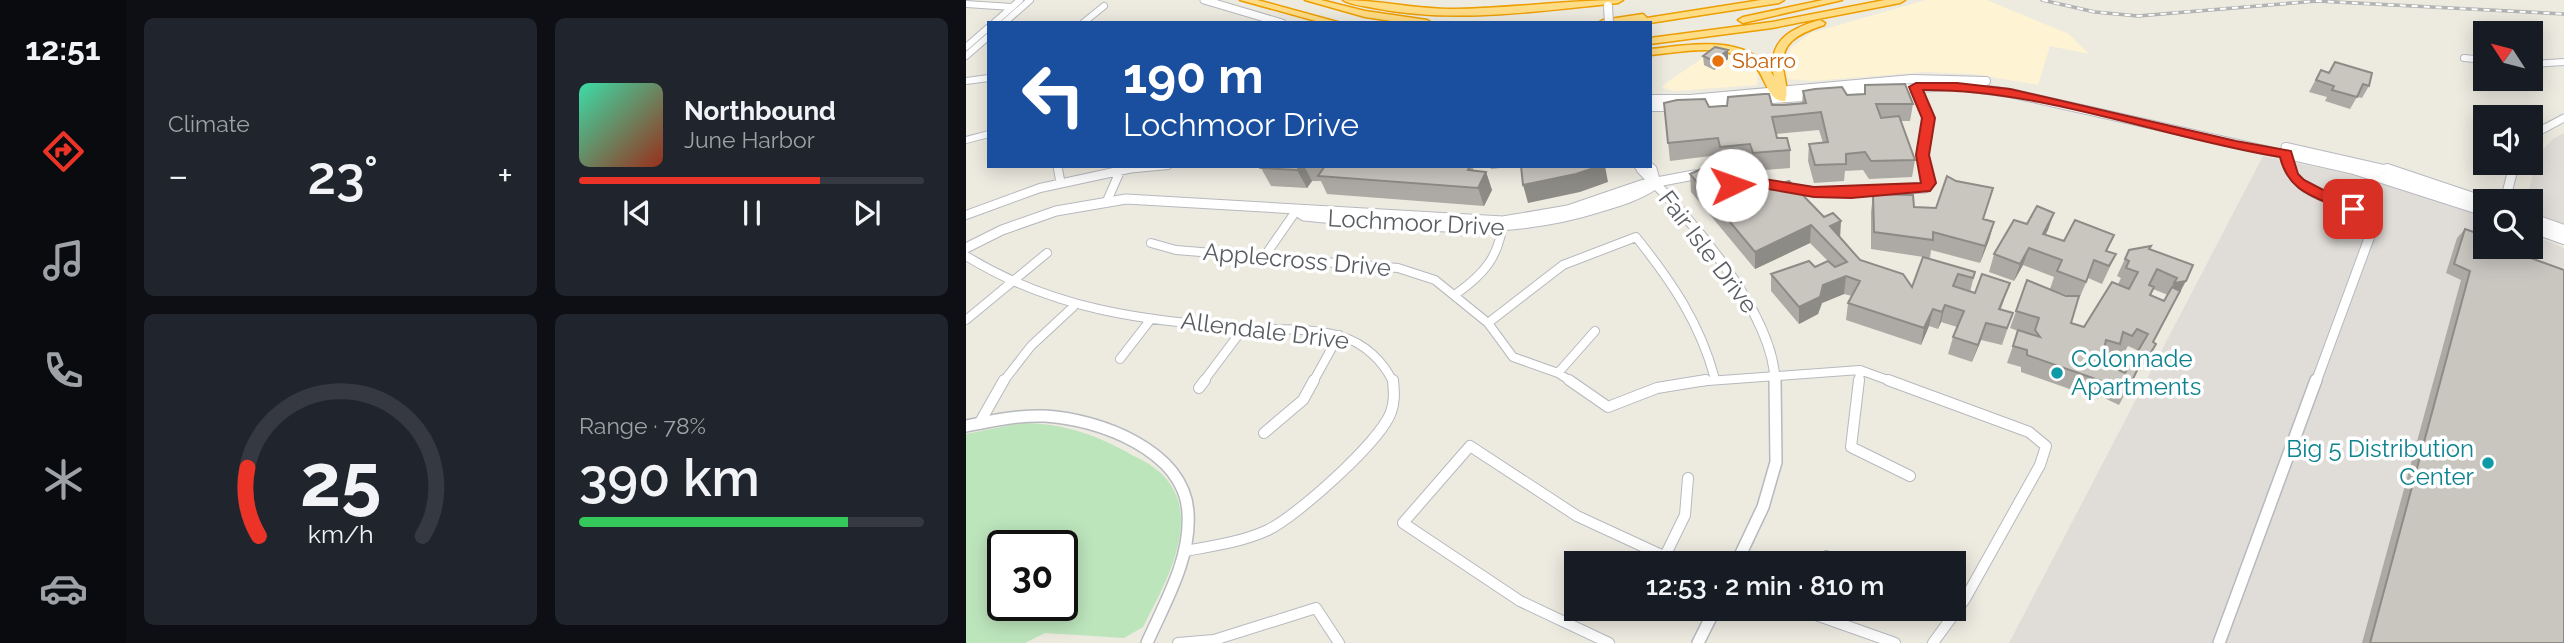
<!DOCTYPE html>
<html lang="en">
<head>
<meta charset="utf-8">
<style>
	:root { --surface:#171b24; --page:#20242c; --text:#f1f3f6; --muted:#9ea1a6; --line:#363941; --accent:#ec3327 }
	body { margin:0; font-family:Raleway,sans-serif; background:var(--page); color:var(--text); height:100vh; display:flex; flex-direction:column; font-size:26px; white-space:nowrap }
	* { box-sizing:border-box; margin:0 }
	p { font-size:23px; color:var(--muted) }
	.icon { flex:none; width:38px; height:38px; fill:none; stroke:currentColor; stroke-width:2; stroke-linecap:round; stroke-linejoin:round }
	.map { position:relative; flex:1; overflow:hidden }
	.side { display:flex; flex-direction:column; gap:18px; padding:18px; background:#0d0f14; width:840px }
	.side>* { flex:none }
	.banner { position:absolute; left:21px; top:21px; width:665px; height:147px; border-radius:0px; box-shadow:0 4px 18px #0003; background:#1a4fa0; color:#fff; overflow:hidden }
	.needle { width:46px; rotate:306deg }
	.controls { position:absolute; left:1507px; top:21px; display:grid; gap:14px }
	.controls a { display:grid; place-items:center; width:70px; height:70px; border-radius:0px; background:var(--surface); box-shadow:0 4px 18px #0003; font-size:35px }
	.speed { position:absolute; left:21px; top:530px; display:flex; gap:14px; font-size:35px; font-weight:700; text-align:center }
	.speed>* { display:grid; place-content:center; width:91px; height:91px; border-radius:50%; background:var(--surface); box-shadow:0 4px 18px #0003; line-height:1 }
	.speed .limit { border:4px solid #111; border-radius:10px; background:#fff; color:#111 }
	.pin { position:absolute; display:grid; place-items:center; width:60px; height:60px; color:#fff; margin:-30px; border-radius:14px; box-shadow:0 4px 10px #0006 }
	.me { position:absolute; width:77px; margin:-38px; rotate:87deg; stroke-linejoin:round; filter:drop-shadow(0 0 5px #0008) }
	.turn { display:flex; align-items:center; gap:24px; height:147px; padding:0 21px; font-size:32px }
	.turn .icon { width:91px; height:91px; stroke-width:2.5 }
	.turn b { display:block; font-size:49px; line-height:60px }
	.big { font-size:52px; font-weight:600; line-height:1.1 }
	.side .card { flex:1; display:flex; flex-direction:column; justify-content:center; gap:10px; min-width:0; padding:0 24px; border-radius:10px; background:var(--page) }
	.side .dial { align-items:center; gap:0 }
	.dial svg { height:182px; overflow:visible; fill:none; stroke:var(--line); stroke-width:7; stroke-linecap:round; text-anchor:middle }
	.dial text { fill:var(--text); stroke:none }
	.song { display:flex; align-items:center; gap:21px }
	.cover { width:84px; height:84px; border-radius:10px; background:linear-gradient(135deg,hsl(160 70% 55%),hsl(10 70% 35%)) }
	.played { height:7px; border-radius:4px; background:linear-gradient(90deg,var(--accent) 70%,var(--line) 70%) }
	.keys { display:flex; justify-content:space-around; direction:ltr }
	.heat { display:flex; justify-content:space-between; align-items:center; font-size:38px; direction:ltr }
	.charge { height:10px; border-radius:5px; background:linear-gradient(90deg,#34c759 78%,var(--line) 0) }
	.side .tiles { flex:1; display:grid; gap:18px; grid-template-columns:repeat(2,1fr) }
	.trip { position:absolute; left:598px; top:551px; width:402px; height:70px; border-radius:0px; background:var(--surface); box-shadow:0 4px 18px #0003; font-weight:600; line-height:70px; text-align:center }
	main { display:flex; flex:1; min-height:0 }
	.tabs { display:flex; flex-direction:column; width:126px; justify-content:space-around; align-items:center; background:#090b0e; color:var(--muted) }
	.tabs .icon { width:49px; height:49px }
	.tabs .active { color:var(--accent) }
	.tabs b { font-size:32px; color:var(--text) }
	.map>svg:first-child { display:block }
</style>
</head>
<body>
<main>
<nav class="tabs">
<b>12:51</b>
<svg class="icon active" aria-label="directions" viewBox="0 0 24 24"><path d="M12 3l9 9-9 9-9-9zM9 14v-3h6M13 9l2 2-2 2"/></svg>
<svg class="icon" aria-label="music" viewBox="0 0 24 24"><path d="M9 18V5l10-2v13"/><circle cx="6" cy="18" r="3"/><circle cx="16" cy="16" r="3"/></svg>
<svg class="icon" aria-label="phone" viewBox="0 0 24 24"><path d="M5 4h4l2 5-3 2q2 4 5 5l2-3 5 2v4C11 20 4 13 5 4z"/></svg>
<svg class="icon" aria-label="climate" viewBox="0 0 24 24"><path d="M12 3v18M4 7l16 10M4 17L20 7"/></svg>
<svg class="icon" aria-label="car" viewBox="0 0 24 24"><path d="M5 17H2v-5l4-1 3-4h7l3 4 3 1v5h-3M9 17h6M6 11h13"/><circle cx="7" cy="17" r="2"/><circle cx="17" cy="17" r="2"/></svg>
</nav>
<section class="side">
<div class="tiles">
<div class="card"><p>Climate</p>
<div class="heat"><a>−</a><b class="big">23°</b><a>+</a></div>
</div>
<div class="card">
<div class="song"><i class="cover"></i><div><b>Northbound</b><p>June Harbor</p></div></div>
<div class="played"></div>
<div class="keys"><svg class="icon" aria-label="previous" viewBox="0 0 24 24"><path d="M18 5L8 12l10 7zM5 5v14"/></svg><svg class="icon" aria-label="pause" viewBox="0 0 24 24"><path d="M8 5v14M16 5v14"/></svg><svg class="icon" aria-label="next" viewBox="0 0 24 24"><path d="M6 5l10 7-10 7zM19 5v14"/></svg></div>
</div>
<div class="card dial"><svg viewBox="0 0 100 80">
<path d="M14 69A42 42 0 1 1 86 69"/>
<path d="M14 69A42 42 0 0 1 9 39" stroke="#ec3327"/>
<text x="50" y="56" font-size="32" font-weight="700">25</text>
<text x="50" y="72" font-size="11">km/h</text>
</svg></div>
<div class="card"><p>Range · 78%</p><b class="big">390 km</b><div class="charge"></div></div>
</div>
</section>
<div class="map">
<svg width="1598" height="643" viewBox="0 0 1598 643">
	<rect width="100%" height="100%" fill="#edeae0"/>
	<path fill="#fef4d4" d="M 960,0 L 1021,0 L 1103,34 L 1123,54 L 1084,46 L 1072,85 L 1008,74 L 958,72 L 846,81 L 822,79 L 819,66 L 825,48 L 845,33 Z
		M 744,53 L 766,56 L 785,65 L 792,73 L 791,85 L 710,91 L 696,88 L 700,83 Z"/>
	<path fill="#e0ddd8" d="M 1598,133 L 1598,224 L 1567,213 L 1564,201 L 1560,201 L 1572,155 L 1588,138 Z
		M 1297,156 L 1398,177 L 1513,215 L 1519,218 L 1519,247 L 1564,247 L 1565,234 L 1598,248 L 1598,643 L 1043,643 Z"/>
	<path fill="#bde5bc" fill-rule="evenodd" d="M 56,423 C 93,423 126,433 159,451 C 169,457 182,462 191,470 C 242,511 199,584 177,627 L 158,638 L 79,633 L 59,643 L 0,643 L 0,434 ZM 37,546 L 96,546 L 96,606 L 37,606 Z"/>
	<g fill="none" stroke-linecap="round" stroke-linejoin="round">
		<g stroke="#b6b9be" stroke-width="8">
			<path id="minor-far2" d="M 0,4 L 46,7
				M 28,23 L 54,0
				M 38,23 L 64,0
				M 117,23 L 138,6
				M 0,47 L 23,27
				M 0,56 L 23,36
				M 1498,58 L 1519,60
				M 1564,64 L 1598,62
				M 0,81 L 23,78
				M 0,140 L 23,134
				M 92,166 L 93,171
				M 148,171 L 202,166
				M 155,171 L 157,166"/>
		</g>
		<g stroke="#b6b9be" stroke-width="10">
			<path id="minor-far1" d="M 92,169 L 94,180
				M 141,201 L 155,169
				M 0,215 L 74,188 L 162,169
				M 185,243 L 210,250 L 432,268 L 469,280 L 522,323 L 547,357 L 592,373 L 606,382
				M 0,256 C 88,310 175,320 276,328 C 305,330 350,327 377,337 C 399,344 417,361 427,382
				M 298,257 L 330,211
				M 490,294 C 518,274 533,257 537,222
				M 0,320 L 81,253
				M 522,323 L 597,265 L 670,237 C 706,282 734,323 749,379
				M 154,359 L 185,319
				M 592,373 L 629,331
				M 37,382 L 65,346 L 107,307
				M 237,382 L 279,326
				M 347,382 L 373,335
				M 728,382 L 894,370 L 927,382
				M 893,382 L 894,370"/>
		</g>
		<g stroke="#b6b9be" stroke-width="12">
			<path id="minor" d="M 603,380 L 642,407 L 691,388 L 740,380
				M 893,380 L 885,447 L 944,476
				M 922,380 L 1063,432 L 1080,446 L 1074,465 L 999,599 L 967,643
				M 233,388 L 239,380
				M 13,424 L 38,380
				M 298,433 L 337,400 L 348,380
				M 219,551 C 247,546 276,542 302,530 C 331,516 415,441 425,412 C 429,401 428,392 427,380
				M 699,556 L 719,515 L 722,478
				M 855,564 L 860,556
				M 833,609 L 929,643
				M 212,643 L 248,640 L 350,608 L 373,643
				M 643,643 L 554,601 L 437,523 L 504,446 L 611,516 L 715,564"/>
		</g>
		<g stroke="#b6b9be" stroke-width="9">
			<path id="tertiary-far2" d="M 238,0 L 316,23
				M 950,87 L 962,118 L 957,155 L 960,171
				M 1564,136 L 1598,118
				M 1319,147 L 1324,171
				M 672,166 L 677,171
				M 684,166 L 687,171
				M 1547,171 L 1549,163"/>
		</g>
		<g stroke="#b6b9be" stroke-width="11">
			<path id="tertiary-far1" d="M 675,169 C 723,217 808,313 809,382
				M 686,169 L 690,183
				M 1324,169 C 1341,205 1390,195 1405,233 L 1350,382
				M 1539,201 L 1547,169
				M 330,211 L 338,216 C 437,225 535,239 632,208 C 651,202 670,197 687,186
				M 0,248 L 36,230 L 90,211 L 160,199 L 537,221 L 602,210 L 675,185 L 728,175 L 848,192 L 959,188 L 963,183 L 960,169"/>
		</g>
		<g stroke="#b6b9be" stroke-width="14">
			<path id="tertiary" d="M 0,426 C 26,421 52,415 79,416 C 132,419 219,450 222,513 C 225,559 199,602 181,643
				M 770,564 L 797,507 L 810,462 L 809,380
				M 732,643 L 749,609
				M 1253,643 L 1350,380"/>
		</g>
		<g stroke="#b6bac0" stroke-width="10">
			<path id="secondary-far1" d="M 928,89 L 991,86 L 1044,93 L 1393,171
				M 866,94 L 912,90
				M 684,99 L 724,99 L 946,79 L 1020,81
				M 792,100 L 850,96
				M 730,106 L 773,102
				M 684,107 L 710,107
				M 1320,147 L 1426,171"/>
		</g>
		<g stroke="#b6bac0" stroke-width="12">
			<path id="secondary" d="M 1388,169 L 1519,211
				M 1421,169 L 1519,202
				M 1564,218 L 1598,230
				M 1564,227 L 1598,239"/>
		</g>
		<g stroke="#ed9e00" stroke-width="3">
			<path id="motorway" d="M 274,0 L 291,0 L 375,23 L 357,23 Z
				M 339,0 L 355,0 L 399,11 L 461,20 L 466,23 L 439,23 L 399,17 Z
				M 377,0 C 413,0 448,9 484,9 C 542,9 599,0 657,0 L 652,3 C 572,11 488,24 408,8 C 398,6 385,5 377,0 Z
				M 795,0 L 818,0 L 813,3 L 684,23 L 632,23 L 637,20 L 677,14 L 681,18 Z
				M 857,0 L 876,0 L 777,23 L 772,20 L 777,17 Z
				M 919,0 L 939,0 L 934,3 L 806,28 L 684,44 L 684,38 L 806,22 Z
				M 854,20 L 859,23 L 858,25 C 831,34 812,43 818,74 C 820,84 822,92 819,101 C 801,103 799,72 786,63 C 757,42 717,52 684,55 L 684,49 C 725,45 785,32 808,77 C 801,42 822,29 854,20 Z"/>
		</g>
		<use href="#minor-far2" stroke="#fff" stroke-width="6"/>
		<use href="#minor-far1" stroke="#fff" stroke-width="8"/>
		<use href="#minor" stroke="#fff" stroke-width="10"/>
		<use href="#tertiary-far2" stroke="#fff" stroke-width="7"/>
		<use href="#tertiary-far1" stroke="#fff" stroke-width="9"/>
		<use href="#tertiary" stroke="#fff" stroke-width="11"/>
		<use href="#secondary-far1" stroke="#fff" stroke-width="8"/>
		<use href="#secondary" stroke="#fff" stroke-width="10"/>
		<use href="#motorway" fill="#ffdd86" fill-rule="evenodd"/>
		<g stroke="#b2b3b3" stroke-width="3.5">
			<path id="rail" d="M 1076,0 L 1129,12 L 1172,16 L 1351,1 L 1598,14"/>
		</g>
		<use href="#rail" stroke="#fff" stroke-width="2" stroke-dasharray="6" stroke-linecap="butt"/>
		<g stroke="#b6bac0" stroke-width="10" stroke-linecap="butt">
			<path id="secondary-bridge" d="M 642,6 L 643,23"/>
		</g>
		<use href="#secondary-bridge" stroke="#fff" stroke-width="8"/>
	</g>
	<path fill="#adaaa5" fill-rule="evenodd" d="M 737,56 L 762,59 L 748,70 L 738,65 Z
		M 1355,70 L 1363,72 L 1403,86 L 1396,98 L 1391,97 L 1384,109 L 1359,101 L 1361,97 L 1343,92 Z
		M 899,85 L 947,104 L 944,121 L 935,121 L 949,160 L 946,177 L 903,179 L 897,170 L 879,171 L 878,181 L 848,183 L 842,161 L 843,144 L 857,143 L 853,130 L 810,134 L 811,138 L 824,150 L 824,168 L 787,171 L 784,162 L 755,165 L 753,155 L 704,161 L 698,103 L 743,107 L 836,103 L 837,91 L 881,95 L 898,94 Z
		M 297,166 L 506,166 L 508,171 L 520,172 L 526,190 L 518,206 L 361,194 L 355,181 L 346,181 L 341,188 L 305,186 L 295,168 Z
		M 524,166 L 552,166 L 525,169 Z
		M 724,174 L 773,184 L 773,202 L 769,205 L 773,210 L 792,202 L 792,193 L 874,237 L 894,260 L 946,287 L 957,257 L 1009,272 L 1004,292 L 1038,300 L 1035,309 L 1047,313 L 1036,345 L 1015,340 L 1006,362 L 982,354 L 987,337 L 991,327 L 975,322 L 972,329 L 963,326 L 955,345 L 880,320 L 882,303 L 886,296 L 878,294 L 856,303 L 852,314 L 833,324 L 805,291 L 805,274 L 849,267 L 862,261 L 844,243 L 789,269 L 725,192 Z
		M 907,194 L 948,207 L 1018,219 L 1028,222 L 1023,240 L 1014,263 L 965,250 L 964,258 L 905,249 L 905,212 Z
		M 1088,213 L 1079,235 L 1098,241 L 1141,251 L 1150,254 L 1136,284 L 1122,278 L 1113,299 L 1112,299 L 1105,323 L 1118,327 L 1152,284 L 1155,278 L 1151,276 L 1163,250 L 1183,249 L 1227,265 L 1187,342 L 1190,344 L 1175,371 L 1172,369 L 1153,405 L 1134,396 L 1132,399 L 1055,372 L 1055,367 L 1041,363 L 1052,331 L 1044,328 L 1061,280 L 1100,296 L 1104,296 L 1084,289 L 1088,277 L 1057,265 L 1048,281 L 1023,272 L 1028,254 L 1061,224 ZM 1187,289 L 1202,295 L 1198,301 L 1184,295 ZM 1162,346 L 1173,351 L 1159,373 L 1135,362 L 1136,358 L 1145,361 L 1151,350 L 1158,353 Z
		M 1499,229 L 1519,247 L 1598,643 L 1396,643 L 1495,280 L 1480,273 L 1491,238 Z"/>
	<path fill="#8d8b86" d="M 762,50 L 762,59 L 748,70 L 748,61 Z
		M 334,166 L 338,166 L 346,181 L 341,188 L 331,170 Z
		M 634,166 L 639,166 L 642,182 L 614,192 L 562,203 L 557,185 Z
		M 520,172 L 526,190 L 518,206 L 512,188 Z
		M 773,184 L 773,202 L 760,212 L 759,195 Z
		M 1088,213 L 1082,230 L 1071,251 L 1077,234 Z
		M 875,221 L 874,239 L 864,226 Z
		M 1028,222 L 1023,240 L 1014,263 L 1019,246 Z
		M 845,225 L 844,243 L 789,269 L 789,252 Z
		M 1063,248 L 1057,265 L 1048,281 L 1054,264 Z
		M 880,276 L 878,294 L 856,303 L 852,314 L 833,324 L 833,307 L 857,285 Z
		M 1220,281 L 1211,298 L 1199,301 L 1208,283 Z
		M 979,305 L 975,322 L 972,329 L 976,312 Z
		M 967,309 L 963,326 L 955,345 L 958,328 Z
		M 1020,323 L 1015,340 L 1006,362 L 1012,345 Z"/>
	<path fill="#c9c6c0" stroke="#8d8b86" stroke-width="2" fill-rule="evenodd" d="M 749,47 L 762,50 L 748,61 L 737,56 Z
		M 1369,62 L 1406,73 L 1403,86 L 1397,84 L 1391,97 L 1366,90 L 1368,86 L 1350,80 L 1355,70 L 1363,73 Z
		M 939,84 L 947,104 L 910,104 L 915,118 L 933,116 L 949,160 L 905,161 L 899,152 L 880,154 L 880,164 L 849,165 L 843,144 L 862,142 L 855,112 L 806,117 L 811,138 L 821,138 L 824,150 L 787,153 L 784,144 L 754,147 L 752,138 L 702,143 L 698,103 L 711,100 L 739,99 L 743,107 L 756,106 L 761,106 L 762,97 L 798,94 L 803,94 L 806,105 L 818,105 L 840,103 L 837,91 L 849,89 L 876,87 L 881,95 L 899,94 L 899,85 Z
		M 297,166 L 334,166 L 331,170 L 295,168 Z
		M 359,166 L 504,166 L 502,170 L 520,172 L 512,188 L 352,176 Z
		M 555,166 L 634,166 L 610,174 L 557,185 Z
		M 742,166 L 754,178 L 763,174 L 773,184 L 759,195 L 773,210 L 798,199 L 792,193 L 823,181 L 858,217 L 867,213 L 875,221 L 864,226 L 894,260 L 937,274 L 946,287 L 957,257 L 1009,272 L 1007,278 L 992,274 L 987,286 L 1009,293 L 1016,274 L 1044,283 L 1033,309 L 1047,313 L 1041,328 L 1020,323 L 1012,345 L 987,337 L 998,311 L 979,305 L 976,312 L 967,309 L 958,328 L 882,303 L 894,281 L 880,276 L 857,285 L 854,297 L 833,307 L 805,274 L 843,261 L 849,267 L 862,261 L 869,267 L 881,262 L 845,225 L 789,252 L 724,174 Z
		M 981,176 L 990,181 L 1027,188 L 1017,219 L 1028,222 L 1019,246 L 967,232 L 967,240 L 908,232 L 907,194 L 947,195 L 948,207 L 970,208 Z
		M 1071,206 L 1088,213 L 1077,234 L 1098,241 L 1109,220 L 1148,235 L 1140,251 L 1150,254 L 1143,266 L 1128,260 L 1120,282 L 1091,271 L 1096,260 L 1063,248 L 1054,264 L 1028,254 L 1048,220 L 1061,224 Z
		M 1499,229 L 1519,236 L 1519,247 L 1534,247 L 1598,270 L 1598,643 L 1404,643 L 1504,271 L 1488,264 Z
		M 1185,246 L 1183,249 L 1227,265 L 1220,281 L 1208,283 L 1211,278 L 1191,269 L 1183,285 L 1188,287 L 1184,295 L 1198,301 L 1206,287 L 1214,291 L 1187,342 L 1190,344 L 1184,354 L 1180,352 L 1162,389 L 1143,379 L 1141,383 L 1061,355 L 1061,350 L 1047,346 L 1052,330 L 1074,337 L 1069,330 L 1073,318 L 1050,311 L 1061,280 L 1100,296 L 1113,296 L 1105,323 L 1118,327 L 1146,282 L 1163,289 L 1172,272 L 1160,268 L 1163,261 L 1159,259 L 1163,250 ZM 1171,329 L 1182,334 L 1159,373 L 1135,362 L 1140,340 L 1154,344 L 1157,332 L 1166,336 Z"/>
	<path fill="#ec3327" stroke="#992119" stroke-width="2" d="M 991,83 L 1044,89 L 1270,141 L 1325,151 L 1332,174 L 1338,180 L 1394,209 L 1387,213 L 1382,212 C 1351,197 1323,194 1314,157 C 1197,138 1077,89 957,90 L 969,118 L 963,155 L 970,183 L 964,191 L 885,198 L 848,197 L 773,184 L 766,189 L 759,185 L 759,179 L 766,174 L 848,187 L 955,183 L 950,155 L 956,118 L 943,87 L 950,83 Z"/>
	<circle fill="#e8710a" stroke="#fff" stroke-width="2.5" cx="752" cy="61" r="7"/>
	<g fill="#0f9aa8" stroke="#fff" stroke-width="2.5">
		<circle cx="1091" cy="373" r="7"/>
		<circle cx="1522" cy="463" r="7"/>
	</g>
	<g text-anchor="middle" stroke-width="7" stroke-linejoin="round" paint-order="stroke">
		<g font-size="21" fill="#c56008" stroke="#fff" text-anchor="start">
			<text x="766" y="68">Sbarro</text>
		</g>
		<g font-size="24" fill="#595d62" stroke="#fff">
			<text transform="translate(450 223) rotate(3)" y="8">Lochmoor Drive</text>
			<text transform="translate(742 252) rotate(53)" y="8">Fair Isle Drive</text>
			<text transform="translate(331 260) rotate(5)" y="8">Applecross Drive</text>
			<text transform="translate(299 331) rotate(7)" y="8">Allendale Drive</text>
		</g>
		<g font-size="24" fill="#0d838f" stroke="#fff" text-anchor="start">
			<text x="1105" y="367">Colonnade<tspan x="1105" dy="28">Apartments</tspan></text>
			<text x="1508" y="457" text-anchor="end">Big 5 Distribution<tspan x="1508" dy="28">Center</tspan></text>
		</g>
	</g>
</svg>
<div class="controls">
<a><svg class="needle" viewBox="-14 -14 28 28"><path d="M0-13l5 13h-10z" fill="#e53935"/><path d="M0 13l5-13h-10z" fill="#9ea1a6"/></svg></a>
<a><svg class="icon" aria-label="sound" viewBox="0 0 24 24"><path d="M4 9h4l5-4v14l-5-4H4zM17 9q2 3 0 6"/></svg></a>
<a><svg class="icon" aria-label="search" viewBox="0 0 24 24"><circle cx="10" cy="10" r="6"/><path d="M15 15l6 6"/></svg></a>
</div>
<div class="speed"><div class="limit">30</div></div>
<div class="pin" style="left:1387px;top:209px;background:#d93025"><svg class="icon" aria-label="arrive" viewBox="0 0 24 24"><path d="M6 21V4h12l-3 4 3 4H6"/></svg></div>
<svg class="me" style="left:766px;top:185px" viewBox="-20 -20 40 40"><circle r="19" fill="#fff"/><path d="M0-13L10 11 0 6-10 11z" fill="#ec3327"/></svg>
<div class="trip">12:53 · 2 min · 810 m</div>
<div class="banner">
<div class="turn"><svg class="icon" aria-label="left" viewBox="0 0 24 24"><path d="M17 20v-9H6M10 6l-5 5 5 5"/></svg><div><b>190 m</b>Lochmoor Drive</div></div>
</div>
</div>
</main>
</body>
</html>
